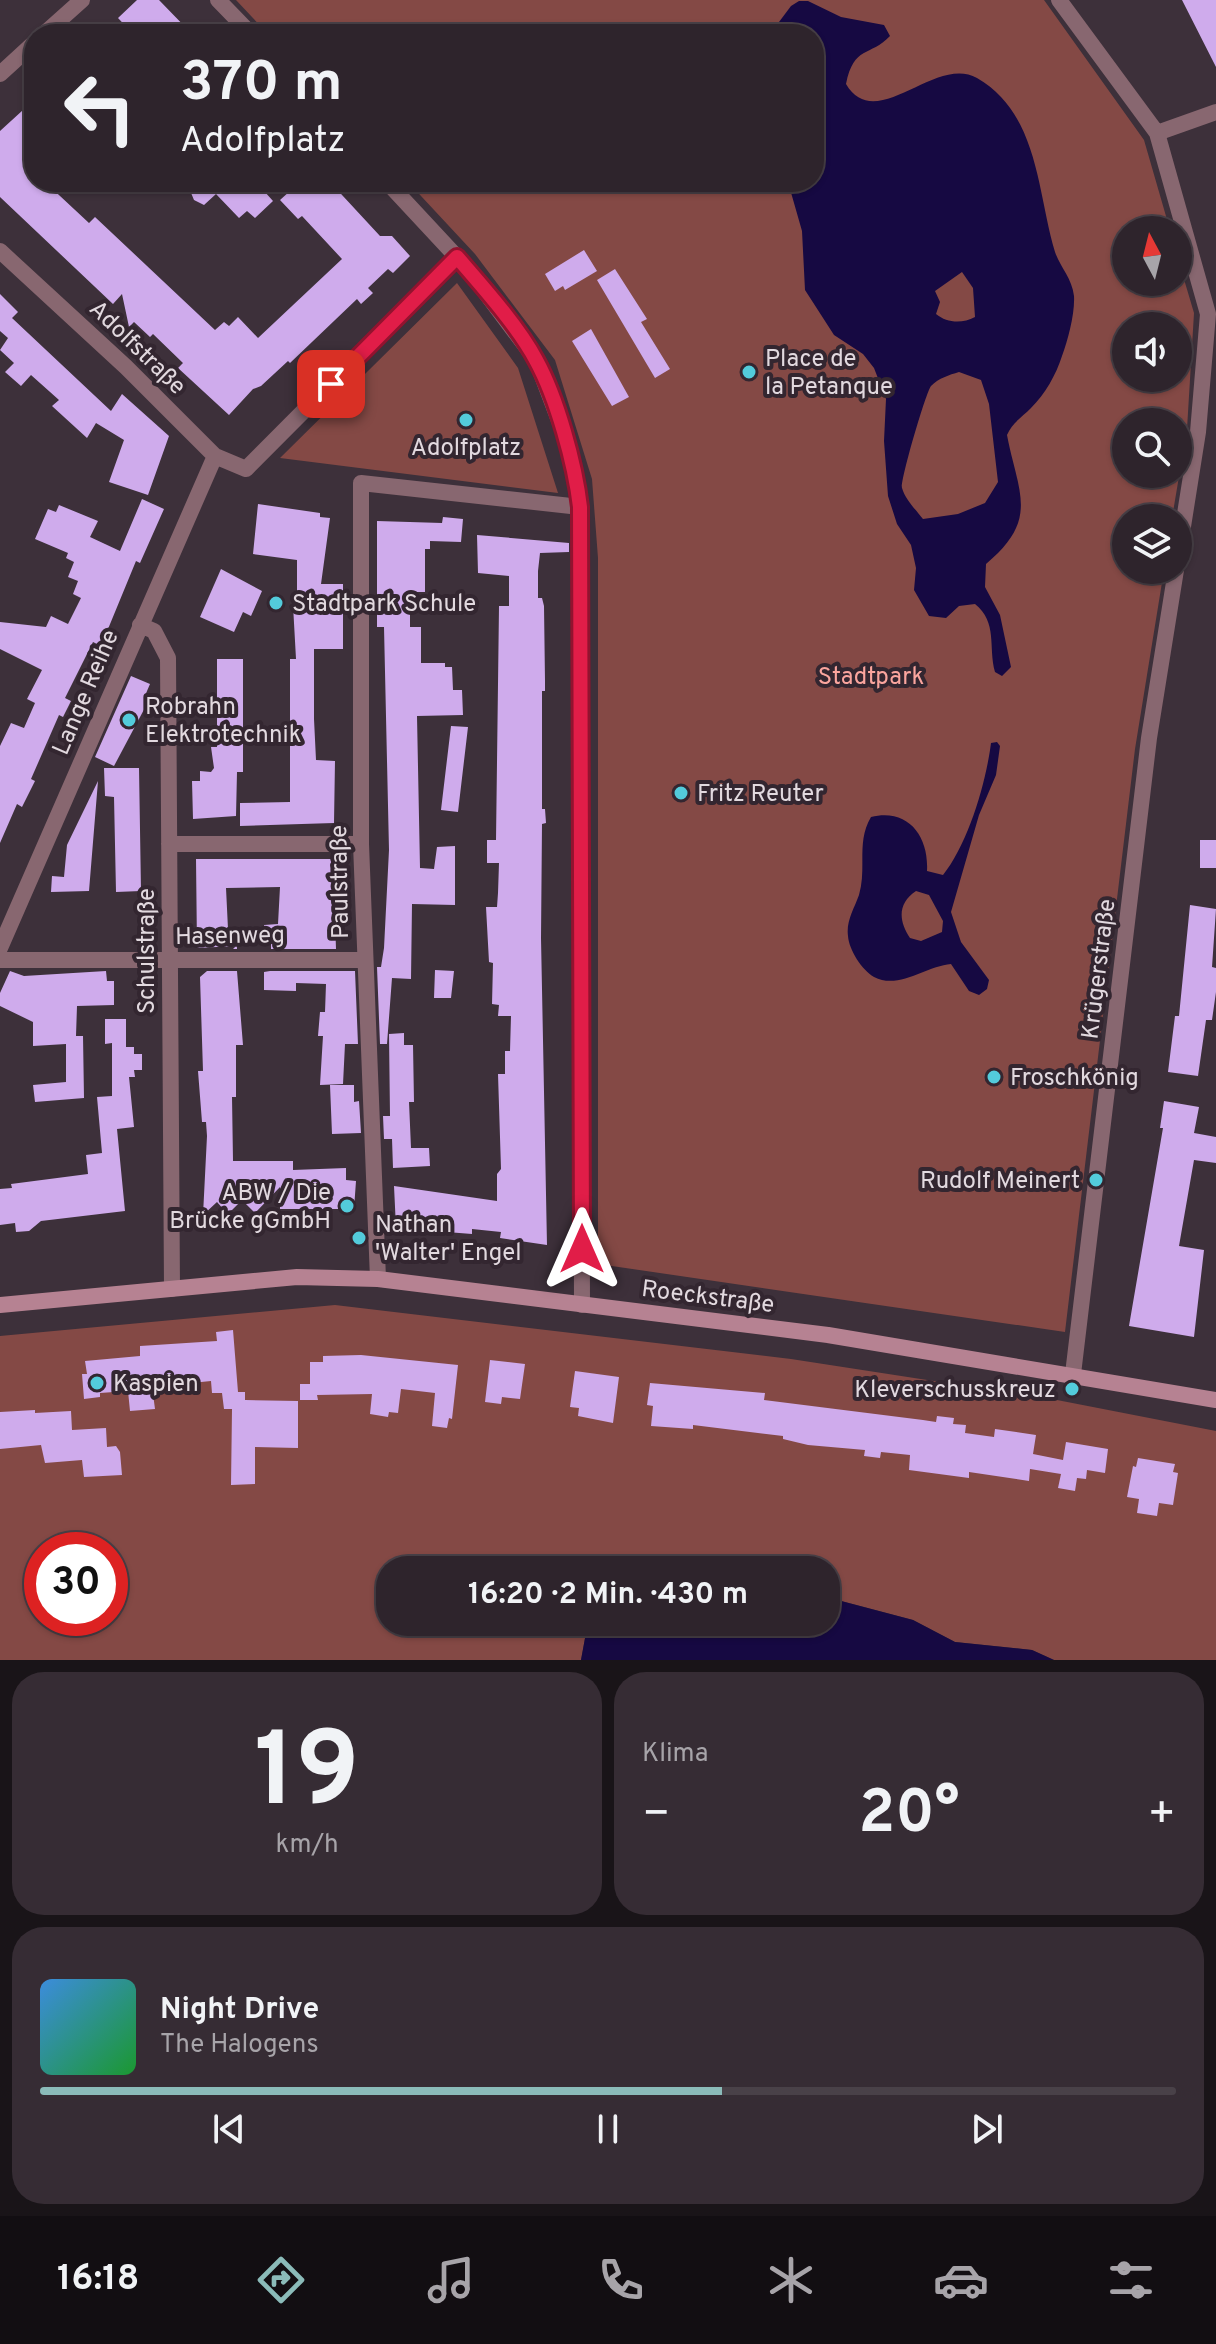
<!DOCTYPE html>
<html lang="de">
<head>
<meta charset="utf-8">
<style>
	:root { --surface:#2e242c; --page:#362c34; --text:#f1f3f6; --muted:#a7a4a9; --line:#494148; --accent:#8bbbb9 }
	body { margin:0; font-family:Overpass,sans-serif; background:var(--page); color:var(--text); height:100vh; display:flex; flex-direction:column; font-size:30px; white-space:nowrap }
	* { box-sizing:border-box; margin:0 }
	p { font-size:26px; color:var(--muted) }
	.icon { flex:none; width:44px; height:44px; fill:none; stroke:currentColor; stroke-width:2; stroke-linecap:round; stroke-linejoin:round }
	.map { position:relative; height:1660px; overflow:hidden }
	.side { display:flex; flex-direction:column; gap:12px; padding:12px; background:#191418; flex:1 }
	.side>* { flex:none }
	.top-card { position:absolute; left:24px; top:24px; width:800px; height:168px; border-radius:32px; box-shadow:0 2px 6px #0004,0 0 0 2px var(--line); background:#2e242c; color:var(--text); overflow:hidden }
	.needle { width:52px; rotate:353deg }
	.tools { position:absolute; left:1112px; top:216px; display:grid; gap:16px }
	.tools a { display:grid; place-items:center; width:80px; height:80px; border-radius:50%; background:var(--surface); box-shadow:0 2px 6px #0004,0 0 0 2px var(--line); font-size:40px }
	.speed { position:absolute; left:24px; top:1532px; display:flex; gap:16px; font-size:40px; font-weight:700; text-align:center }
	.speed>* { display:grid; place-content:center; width:104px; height:104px; border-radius:50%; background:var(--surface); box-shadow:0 2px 6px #0004,0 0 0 2px var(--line); line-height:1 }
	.speed .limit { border:12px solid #d22; background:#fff; color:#111 }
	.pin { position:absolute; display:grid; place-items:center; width:68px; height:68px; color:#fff; margin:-34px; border-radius:16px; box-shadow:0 4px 12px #0006 }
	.me { position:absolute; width:88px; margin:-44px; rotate:0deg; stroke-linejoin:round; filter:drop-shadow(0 0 6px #0008) }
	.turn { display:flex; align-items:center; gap:28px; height:168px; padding:0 24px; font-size:36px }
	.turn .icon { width:104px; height:104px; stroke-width:2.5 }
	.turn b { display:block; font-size:56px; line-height:68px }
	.big { font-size:60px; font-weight:700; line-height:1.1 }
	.side .tile { flex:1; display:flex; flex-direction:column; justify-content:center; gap:12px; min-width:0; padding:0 28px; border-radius:32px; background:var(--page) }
	.side .dial { align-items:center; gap:0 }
	.dial b { font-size:104px; line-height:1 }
	.song { display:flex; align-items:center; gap:24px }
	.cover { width:96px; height:96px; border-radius:12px; background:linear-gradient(135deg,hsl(210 70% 55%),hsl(130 70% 35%)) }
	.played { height:8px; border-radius:4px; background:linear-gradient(90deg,var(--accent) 60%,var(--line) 60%) }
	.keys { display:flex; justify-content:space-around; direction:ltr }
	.heat { display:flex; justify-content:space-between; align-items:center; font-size:44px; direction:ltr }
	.side .tiles { flex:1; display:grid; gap:12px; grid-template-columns:1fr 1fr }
	.tile:last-child { grid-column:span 2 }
	.trip { position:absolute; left:376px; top:1556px; width:464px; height:80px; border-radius:32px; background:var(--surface); box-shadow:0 2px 6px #0004,0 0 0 2px var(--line); font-weight:700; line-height:80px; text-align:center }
	.tab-bar { display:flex; height:128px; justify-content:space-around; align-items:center; background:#120e12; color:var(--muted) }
	.tab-bar .icon { width:56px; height:56px }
	.tab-bar .on { color:var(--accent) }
	.tab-bar b { font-size:36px; color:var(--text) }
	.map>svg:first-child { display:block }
</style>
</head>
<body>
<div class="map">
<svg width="1216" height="1660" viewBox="0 0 1216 1660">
	<rect width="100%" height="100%" fill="#3d303a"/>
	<path fill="#844945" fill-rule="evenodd" d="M 236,0 L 1044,0 L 1144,140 L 1170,230 L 1126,230 L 1126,282 L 1178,282 L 1178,259 L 1194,313 L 1187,429 L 1172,518 L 1126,518 L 1126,570 L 1164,570 L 1135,749 L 1065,1332 L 598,1264 L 598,558 L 592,479 L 555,360 L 475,254 L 408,182 L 814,182 L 814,34 L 268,34 ZM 1126,326 L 1178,326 L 1178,378 L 1126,378 ZM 1126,422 L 1178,422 L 1178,474 L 1126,474 Z
		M 457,283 L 518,368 L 558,493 L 280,458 Z
		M 335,1305 L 791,1359 L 1057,1400 L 1216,1431 L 1216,1660 L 1054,1660 L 1032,1650 L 955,1642 L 913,1620 L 826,1597 L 826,1570 L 390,1570 L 390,1622 L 588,1622 L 581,1660 L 0,1660 L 0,1336 ZM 42,1550 L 110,1550 L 110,1618 L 42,1618 Z"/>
	<path fill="#160942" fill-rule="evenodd" d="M 799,1 L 808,1 L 841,17 L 884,25 L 890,36 C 870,57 854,45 846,84 C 876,135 935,54 977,78 C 1039,114 1037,192 1055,252 C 1060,267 1072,278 1074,296 C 1075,313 1068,340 1062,356 C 1056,375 1045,394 1031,408 C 1022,417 1012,423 1007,435 C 1018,493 1040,519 986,564 L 985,587 L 1000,615 L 1011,667 L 1002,676 L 995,672 C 988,646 998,623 975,604 L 959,606 L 946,618 L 929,616 L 914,590 L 916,568 L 911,545 L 897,524 L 888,496 L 884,441 L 886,399 L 874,368 L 863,354 L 834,335 L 805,290 L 802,231 L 788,182 L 814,182 L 814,34 L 770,34 L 791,6 ZM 962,272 L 973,288 L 975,317 C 962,324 947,323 936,314 L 940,302 L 935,291 ZM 959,372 L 981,380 L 989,404 L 998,482 L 985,503 L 958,514 L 923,519 C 916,510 905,499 902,488 C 900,481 926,392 931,386 C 939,378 949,375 959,372 Z
		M 997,742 L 1000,746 L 996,775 L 979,815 L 951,912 L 961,942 L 989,980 L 987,989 L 979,995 L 969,991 L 951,964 C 926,966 899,990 874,977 C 862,970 849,950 848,936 C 846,921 854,909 859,895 C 867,868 856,842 871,817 C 908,808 929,836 927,871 L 943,875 C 968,844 986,783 991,743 ZM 916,891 L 929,895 L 943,921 L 942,932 L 921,941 L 910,938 C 898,920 898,903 916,891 Z
		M 826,1597 L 913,1620 L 955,1642 L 1032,1650 L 1054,1660 L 581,1660 L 588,1622 L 826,1622 Z"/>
	<path fill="#cfabec" d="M 137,0 L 159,0 L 192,34 L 133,34 L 118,18 Z
		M 1182,0 L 1216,0 L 1216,67 Z
		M 34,100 L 34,182 L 45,182 L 89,223 L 95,217 L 215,330 L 224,322 L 229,326 L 238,317 L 258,338 L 342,259 L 302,216 L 298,219 L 280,200 L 300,182 L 330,182 L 380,236 L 392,236 L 410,256 L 393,273 L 388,269 L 368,288 L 373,293 L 361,304 L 357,299 L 290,363 L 288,361 L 261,386 L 253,389 L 229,415 L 178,368 L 183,363 L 153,334 L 150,337 L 134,322 L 129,327 L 122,294 L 113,304 L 0,197 L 0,131 Z
		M 196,182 L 256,182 L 273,201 L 255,218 L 247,211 L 239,218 L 216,194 L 204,205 L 194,200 L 189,188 Z
		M 584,250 L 597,271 L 565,290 L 563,286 L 555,291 L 545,274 Z
		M 615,269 L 647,319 L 641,322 L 670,369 L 655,378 L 597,280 Z
		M 0,294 L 18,312 L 12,318 L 111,411 L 122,394 L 169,436 L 148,495 L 109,482 L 124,440 L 96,423 L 87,438 L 52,406 L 59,400 L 31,375 L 21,386 L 5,372 L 14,363 L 0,350 L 8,338 L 0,331 Z
		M 591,329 L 629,397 L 612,406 L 572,341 Z
		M 142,499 L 164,509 L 140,563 L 136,561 L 101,646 L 93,642 L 65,698 L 71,701 L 63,717 L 59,715 L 31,779 L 35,781 L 22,807 L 17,804 L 0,843 L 0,746 L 11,723 L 24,728 L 35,703 L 27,699 L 42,670 L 0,649 L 0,622 L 46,627 L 51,616 L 68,624 L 81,598 L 73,594 L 78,581 L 68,577 L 74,562 L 66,558 L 68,553 L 35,539 L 48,509 L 56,512 L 59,505 L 98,521 L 90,537 L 120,551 Z
		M 258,504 L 320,513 L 320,517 L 330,518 L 321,584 L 343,584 L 343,649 L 314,649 L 314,719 L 316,760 L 335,761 L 334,823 L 240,826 L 240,803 L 290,802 L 290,659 L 296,659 L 293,605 L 297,606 L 297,560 L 253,554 Z
		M 443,517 L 463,519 L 461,542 L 430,541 L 430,549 L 425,549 L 425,592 L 410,592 L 410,627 L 421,627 L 421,663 L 445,663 L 445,667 L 452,667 L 453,690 L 462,690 L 463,715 L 417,716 L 420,868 L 434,869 L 437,847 L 455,846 L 455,905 L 412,904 L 411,979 L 392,978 L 387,1044 L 380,1044 L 377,967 L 381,967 L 384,948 L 389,850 L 384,627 L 377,627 L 377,521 L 442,523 Z
		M 477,535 L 569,543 L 569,552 L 540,553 L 538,571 L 538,598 L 542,598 L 544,606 L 545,681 L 545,691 L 542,691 L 542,809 L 545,809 L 546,823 L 542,824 L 541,938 L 547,1245 L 500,1238 L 501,1232 L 472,1229 L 472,1234 L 396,1228 L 394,1186 L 497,1201 L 497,1174 L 501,1169 L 498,1074 L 505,1074 L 505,1051 L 510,1051 L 511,1016 L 498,1016 L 499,1005 L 492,1004 L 493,963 L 489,962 L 486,907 L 497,907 L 498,893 L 499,863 L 487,863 L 487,840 L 496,840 L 499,606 L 509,606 L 509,576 L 478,573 Z
		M 221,569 L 262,591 L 251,616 L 243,612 L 234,632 L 200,617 Z
		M 217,659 L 243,659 L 243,772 L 237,772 L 236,816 L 193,819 L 192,781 L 200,781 L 200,771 L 211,772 L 214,768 L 211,747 L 217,747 Z
		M 131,676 L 150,684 L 144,698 L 148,702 L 114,766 L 95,757 Z
		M 451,726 L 468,727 L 458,812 L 441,810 Z
		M 104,768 L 139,768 L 141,891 L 116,892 L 114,797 L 105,796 Z
		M 98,781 L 89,891 L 51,892 L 52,876 L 64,877 L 67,845 Z
		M 1200,840 L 1216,840 L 1216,868 L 1200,868 Z
		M 196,859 L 333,859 L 336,949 L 271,949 L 271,943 L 264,943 L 264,925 L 278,924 L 280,887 L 226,888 L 228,929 L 236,928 L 237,949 L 233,949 L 236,946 L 197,948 Z
		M 1190,905 L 1216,909 L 1212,967 L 1216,968 L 1216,992 L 1212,1020 L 1206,1020 L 1198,1076 L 1168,1072 L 1175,1016 L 1179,1016 Z
		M 435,970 L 454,971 L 451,998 L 434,998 Z
		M 10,971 L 24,976 L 106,971 L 107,981 L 114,981 L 114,1005 L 77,1006 L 76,1036 L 83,1036 L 84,1098 L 35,1102 L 33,1085 L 66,1082 L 66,1044 L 33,1046 L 33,1022 L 0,1006 L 0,993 Z
		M 207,971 L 237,971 L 243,1045 L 236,1045 L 236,1097 L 232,1097 L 233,1161 L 293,1161 L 293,1170 L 346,1168 L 346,1180 L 356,1181 L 354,1209 L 280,1209 L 280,1187 L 255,1213 L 242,1200 L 232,1210 L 225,1211 L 217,1202 L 203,1215 L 207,1136 L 206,1122 L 202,1122 L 198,1071 L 203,1071 L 200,977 Z
		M 270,971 L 355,971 L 358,1044 L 345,1044 L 343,1084 L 320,1085 L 323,1036 L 318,1036 L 320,1012 L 325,1012 L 326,984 L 296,983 L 296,991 L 264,990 L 264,972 Z
		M 105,1019 L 126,1019 L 126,1047 L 134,1047 L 134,1054 L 142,1054 L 142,1070 L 134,1070 L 135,1077 L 129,1077 L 134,1127 L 117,1129 L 125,1211 L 41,1221 L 29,1231 L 16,1232 L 15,1223 L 0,1225 L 0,1189 L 12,1188 L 11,1184 L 88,1174 L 86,1155 L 102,1153 L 97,1097 L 112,1096 L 112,1043 L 105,1044 Z
		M 404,1033 L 404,1045 L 413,1045 L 414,1102 L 409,1102 L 411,1148 L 429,1148 L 430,1166 L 393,1168 L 392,1139 L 384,1139 L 383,1116 L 390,1116 L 389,1034 Z
		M 330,1085 L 354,1085 L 354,1102 L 359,1101 L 361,1133 L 332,1134 Z
		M 1164,1101 L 1199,1107 L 1194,1133 L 1216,1137 L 1216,1163 L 1194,1160 L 1179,1246 L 1204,1250 L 1194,1337 L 1129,1326 L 1163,1128 L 1160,1128 Z
		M 233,1330 L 238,1392 L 245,1392 L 245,1400 L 298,1401 L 298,1448 L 255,1447 L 255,1484 L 231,1485 L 232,1409 L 224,1409 L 222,1393 L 212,1393 L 211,1381 L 162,1386 L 162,1393 L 153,1394 L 155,1409 L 130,1411 L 128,1391 L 100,1393 L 100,1397 L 84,1399 L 82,1374 L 87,1374 L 85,1361 L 140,1356 L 140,1346 L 217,1341 L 216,1332 Z
		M 361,1355 L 458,1365 L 452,1419 L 449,1418 L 447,1428 L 432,1426 L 435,1393 L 401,1389 L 398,1413 L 389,1412 L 388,1417 L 370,1414 L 372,1394 L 317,1395 L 318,1400 L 300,1400 L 300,1384 L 310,1384 L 310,1362 L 323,1362 L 323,1356 Z
		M 490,1360 L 525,1364 L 520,1399 L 502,1397 L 501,1404 L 485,1402 Z
		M 575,1371 L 619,1377 L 613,1423 L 578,1416 L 579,1408 L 570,1407 Z
		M 650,1383 L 765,1393 L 764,1400 L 923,1420 L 936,1422 L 937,1416 L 954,1418 L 953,1424 L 966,1425 L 965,1433 L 994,1437 L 995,1429 L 1036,1435 L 1033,1454 L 1063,1460 L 1066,1442 L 1108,1449 L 1105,1473 L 1087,1470 L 1086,1479 L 1077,1478 L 1075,1491 L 1058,1488 L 1061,1474 L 1030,1469 L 1029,1481 L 969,1472 L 969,1478 L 909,1470 L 910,1455 L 881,1452 L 880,1458 L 864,1456 L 865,1450 L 808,1445 L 783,1439 L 783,1436 L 693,1425 L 693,1429 L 651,1426 L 653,1406 L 647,1405 Z
		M 35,1410 L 35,1413 L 71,1411 L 72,1430 L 106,1428 L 107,1447 L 116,1446 L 120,1452 L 122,1475 L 84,1477 L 82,1460 L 45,1463 L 41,1445 L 0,1449 L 0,1412 Z
		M 1138,1458 L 1175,1464 L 1173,1472 L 1178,1473 L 1173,1505 L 1159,1503 L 1157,1516 L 1137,1513 L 1139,1499 L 1127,1497 L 1133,1466 L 1136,1467 Z"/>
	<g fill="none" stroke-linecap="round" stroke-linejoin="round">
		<path stroke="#886770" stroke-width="16" d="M 218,0 L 251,34
			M 1059,0 L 1157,133 L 1208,314 L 1198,432 L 1178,558
			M 44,34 L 82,0
			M 0,74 L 34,43
			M 1157,133 L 1216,112
			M 387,182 L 467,268 L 536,360 L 566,439 L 576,477 L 580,507 L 582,1305
			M 0,251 L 126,367 L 215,456 L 246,469 L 457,257
			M 140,625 L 154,631 L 168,658 L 172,1289
			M 169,844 L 361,844
			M 0,948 L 215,456
			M 0,960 L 364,960
			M 378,1279 L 361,844 L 361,483 L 580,507
			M 1073,1374 L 1149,738 L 1176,570"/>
		<path stroke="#b68292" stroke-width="16" d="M 0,1305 L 297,1277 L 378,1279 L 828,1335 L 1216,1400"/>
	</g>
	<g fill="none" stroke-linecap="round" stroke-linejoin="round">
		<g stroke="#92132f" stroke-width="20">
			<path id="route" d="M 331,384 L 457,257 C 482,286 518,326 536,360 C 557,398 575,464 580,507 L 582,1249"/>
		</g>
		<use href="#route" stroke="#e11d48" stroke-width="14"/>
	</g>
	<g fill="#53cbdb" stroke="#332630" stroke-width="3">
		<circle cx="749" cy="372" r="8"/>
		<circle cx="466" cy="420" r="8"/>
		<circle cx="276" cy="603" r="8"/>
		<circle cx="129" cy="720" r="8"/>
		<circle cx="681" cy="793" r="8"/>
		<circle cx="994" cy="1077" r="8"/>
		<circle cx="1096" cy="1180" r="8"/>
		<circle cx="347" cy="1206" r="8"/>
		<circle cx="359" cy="1238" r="8"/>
		<circle cx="97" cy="1383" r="8"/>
		<circle cx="1072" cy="1389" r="8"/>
	</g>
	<g text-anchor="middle" stroke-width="8" stroke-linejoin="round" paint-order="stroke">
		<g font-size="24" fill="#e2d9df" stroke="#332630">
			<text transform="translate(138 347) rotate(44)" y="8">Adolfstraße</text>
			<text transform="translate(85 692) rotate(-67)" y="8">Lange Reihe</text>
			<text transform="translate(339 882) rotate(-91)" y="8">Paulstraße</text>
			<text transform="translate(230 935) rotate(-1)" y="8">Hasenweg</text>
			<text transform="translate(146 951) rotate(-90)" y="8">Schulstraße</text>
			<text transform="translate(1098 969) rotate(-83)" y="8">Krügerstraße</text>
			<text transform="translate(708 1296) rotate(7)" y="8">Roeckstraße</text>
		</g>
		<g font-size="24" fill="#e2d9df" stroke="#332630" text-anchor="start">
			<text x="765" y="366">Place de<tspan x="765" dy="28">la Petanque</tspan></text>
			<text x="466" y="455" text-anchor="middle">Adolfplatz</text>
			<text x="292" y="611">Stadtpark Schule</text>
			<text x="145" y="714">Robrahn<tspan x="145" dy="28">Elektrotechnik</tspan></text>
			<text x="697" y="801">Fritz Reuter</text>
			<text x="1010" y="1085">Froschkönig</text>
			<text x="1080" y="1188" text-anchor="end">Rudolf Meinert</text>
			<text x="331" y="1200" text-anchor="end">ABW / Die<tspan x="331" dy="28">Brücke gGmbH</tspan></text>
			<text x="375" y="1232">Nathan<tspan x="375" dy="28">'Walter' Engel</tspan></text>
			<text x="113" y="1391">Kaspien</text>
			<text x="1056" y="1397" text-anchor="end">Kleverschusskreuz</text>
		</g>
		<g font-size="24" fill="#fba59e" stroke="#332630">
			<text x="871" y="684">Stadtpark</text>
		</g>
	</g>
</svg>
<div class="tools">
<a><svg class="needle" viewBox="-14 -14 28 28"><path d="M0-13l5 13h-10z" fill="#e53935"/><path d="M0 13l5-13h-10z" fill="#a7a4a9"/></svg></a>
<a><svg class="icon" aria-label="sound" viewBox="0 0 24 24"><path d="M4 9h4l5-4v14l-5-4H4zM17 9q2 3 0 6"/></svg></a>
<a><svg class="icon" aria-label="search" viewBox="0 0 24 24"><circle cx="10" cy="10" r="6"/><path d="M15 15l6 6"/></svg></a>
<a><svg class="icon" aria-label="layers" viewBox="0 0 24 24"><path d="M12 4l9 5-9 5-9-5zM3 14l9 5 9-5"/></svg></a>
</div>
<div class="speed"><div class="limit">30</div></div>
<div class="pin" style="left:331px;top:384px;background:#d93025"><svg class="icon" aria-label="arrive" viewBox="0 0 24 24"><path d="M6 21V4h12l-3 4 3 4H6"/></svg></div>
<svg class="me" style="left:582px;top:1249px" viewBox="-20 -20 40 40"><path d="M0-17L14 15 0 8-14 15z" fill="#e11d48" stroke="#fff" stroke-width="4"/></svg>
<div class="trip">16:20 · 2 Min. · 430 m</div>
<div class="top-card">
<div class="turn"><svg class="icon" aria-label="left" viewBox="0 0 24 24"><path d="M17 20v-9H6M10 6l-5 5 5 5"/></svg><div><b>370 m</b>Adolfplatz</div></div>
</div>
</div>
<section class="side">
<div class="tiles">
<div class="tile dial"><b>19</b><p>km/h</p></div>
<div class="tile"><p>Klima</p>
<div class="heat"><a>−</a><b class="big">20°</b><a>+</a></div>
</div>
<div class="tile">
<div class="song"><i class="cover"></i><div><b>Night Drive</b><p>The Halogens</p></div></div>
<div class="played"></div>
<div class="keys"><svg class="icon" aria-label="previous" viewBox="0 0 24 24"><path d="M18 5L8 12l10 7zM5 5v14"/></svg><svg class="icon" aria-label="pause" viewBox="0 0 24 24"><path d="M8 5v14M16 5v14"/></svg><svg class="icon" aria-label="next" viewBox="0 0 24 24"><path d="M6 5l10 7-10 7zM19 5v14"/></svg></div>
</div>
</div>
</section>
<nav class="tab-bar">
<b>16:18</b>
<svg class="icon on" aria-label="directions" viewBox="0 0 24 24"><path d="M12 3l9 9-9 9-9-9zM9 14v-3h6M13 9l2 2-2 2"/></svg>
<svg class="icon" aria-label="music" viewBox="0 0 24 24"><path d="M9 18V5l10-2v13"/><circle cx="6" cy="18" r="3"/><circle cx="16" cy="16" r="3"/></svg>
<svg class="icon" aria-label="phone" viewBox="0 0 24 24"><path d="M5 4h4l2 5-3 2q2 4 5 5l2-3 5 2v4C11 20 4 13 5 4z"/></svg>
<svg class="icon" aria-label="climate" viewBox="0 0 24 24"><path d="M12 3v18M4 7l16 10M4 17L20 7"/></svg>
<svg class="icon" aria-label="car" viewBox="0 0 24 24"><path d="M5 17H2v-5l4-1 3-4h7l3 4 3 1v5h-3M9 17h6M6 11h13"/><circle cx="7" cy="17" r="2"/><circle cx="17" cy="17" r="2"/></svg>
<svg class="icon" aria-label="filters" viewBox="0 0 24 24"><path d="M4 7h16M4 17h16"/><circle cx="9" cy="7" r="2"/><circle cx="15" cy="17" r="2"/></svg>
</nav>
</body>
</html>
